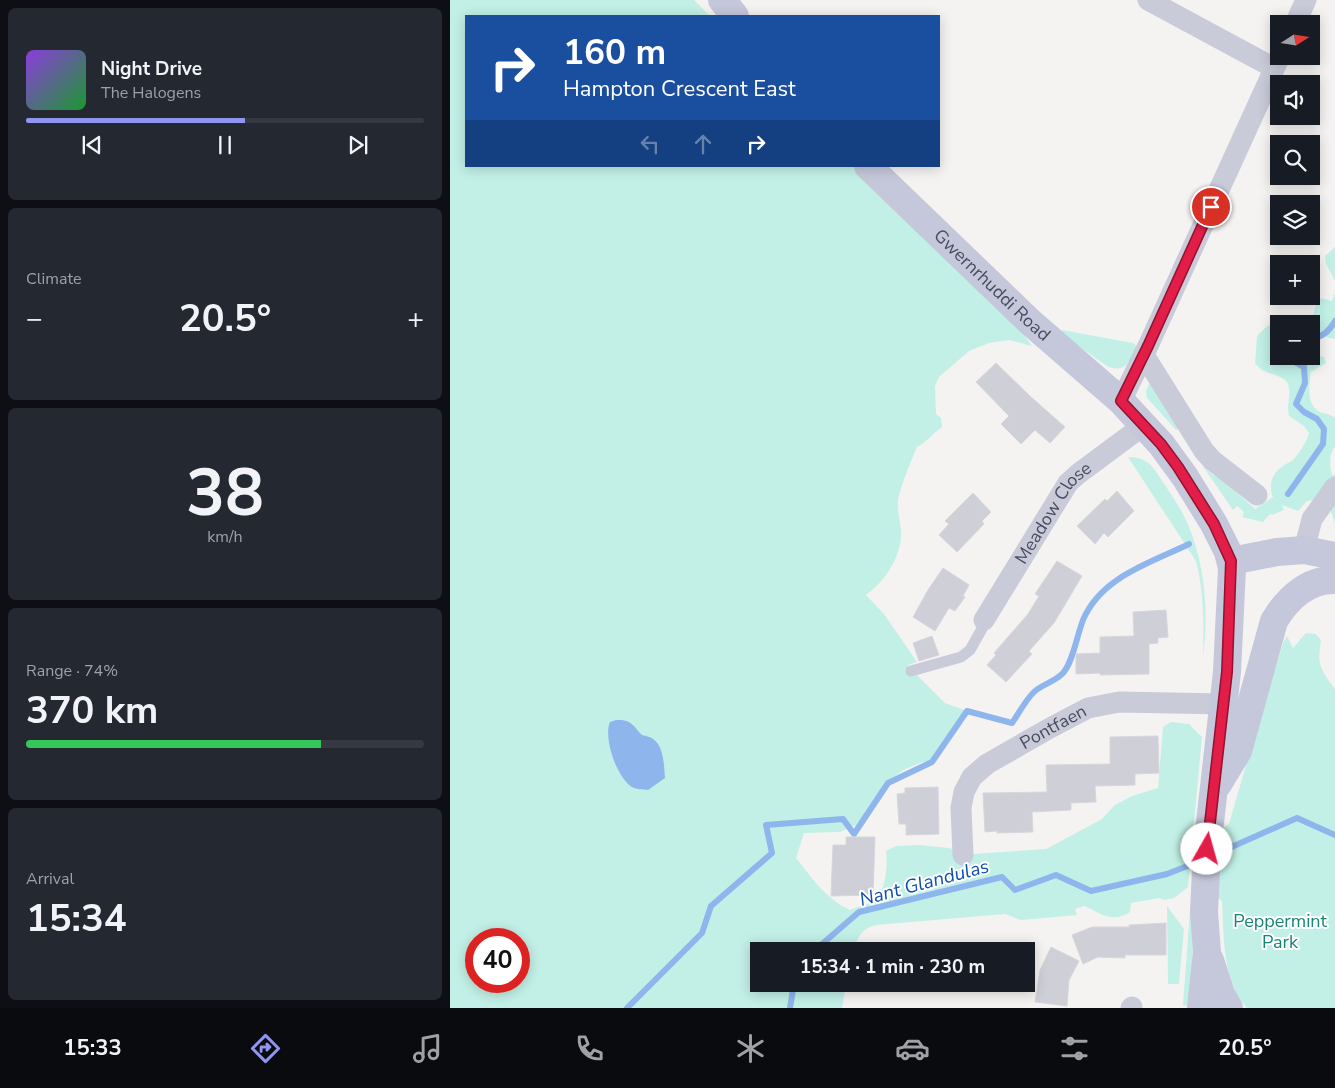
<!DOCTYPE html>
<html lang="en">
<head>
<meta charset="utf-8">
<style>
	:root { --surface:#171b24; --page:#242831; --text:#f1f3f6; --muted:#9ea1a6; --line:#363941; --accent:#9095ef }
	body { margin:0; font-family:"Nunito Sans",sans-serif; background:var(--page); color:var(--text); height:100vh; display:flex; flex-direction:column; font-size:19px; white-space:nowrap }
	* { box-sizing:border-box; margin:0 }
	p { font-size:16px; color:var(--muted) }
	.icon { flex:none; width:28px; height:28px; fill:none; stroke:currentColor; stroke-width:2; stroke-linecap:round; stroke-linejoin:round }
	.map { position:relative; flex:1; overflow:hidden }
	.side { display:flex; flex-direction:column; gap:8px; padding:8px; background:#0d0f14; width:450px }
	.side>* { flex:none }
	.hud { position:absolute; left:15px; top:15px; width:475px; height:152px; border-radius:0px; box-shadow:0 2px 12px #0003; background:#1a4fa0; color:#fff; overflow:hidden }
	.needle { width:32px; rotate:78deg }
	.controls { position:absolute; left:820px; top:15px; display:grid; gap:10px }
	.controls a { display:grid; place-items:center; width:50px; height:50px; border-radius:0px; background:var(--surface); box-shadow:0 2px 12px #0003; font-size:25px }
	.speed { position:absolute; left:15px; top:928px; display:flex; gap:10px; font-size:25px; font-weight:700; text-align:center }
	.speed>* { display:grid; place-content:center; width:65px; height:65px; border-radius:50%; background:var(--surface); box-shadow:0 2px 12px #0003; line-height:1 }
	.speed .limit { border:8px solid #d22; background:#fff; color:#111 }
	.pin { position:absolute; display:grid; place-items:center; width:42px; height:42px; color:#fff; margin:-21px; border:2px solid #fff; border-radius:50%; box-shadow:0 1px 5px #0007 }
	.me { position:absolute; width:55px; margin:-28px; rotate:7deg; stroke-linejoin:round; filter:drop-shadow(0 0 4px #0008) }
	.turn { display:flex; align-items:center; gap:18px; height:105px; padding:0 15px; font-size:22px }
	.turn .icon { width:65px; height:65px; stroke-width:2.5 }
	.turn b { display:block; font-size:35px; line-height:42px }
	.lanes { display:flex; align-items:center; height:48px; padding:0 15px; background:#0003; justify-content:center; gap:25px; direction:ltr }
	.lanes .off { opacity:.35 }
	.big { font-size:38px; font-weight:700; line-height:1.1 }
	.side .card { flex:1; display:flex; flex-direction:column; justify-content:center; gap:8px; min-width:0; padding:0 18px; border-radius:8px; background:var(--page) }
	.side .dial { align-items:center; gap:0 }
	.dial b { font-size:65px; line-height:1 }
	.song { display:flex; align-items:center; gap:15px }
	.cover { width:60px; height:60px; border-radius:8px; background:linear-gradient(135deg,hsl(270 70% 55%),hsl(130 70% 35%)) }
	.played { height:5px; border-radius:2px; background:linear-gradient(90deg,var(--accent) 55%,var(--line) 55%) }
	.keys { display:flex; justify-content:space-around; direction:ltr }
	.heat { display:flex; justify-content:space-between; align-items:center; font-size:28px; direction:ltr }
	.charge { height:8px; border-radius:4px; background:linear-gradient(90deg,#34c759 74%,var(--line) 0) }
	.trip { position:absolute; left:300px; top:942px; width:285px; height:50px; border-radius:0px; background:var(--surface); box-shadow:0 2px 12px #0003; font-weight:700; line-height:50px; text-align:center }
	.dock { display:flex; height:80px; justify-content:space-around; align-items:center; background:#090b0e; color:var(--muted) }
	.dock .icon { width:35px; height:35px }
	.dock .selected { color:var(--accent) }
	.dock b { font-size:22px; color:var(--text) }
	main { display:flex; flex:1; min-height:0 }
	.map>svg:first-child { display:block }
</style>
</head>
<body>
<main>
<section class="side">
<div class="card">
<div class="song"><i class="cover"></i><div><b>Night Drive</b><p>The Halogens</p></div></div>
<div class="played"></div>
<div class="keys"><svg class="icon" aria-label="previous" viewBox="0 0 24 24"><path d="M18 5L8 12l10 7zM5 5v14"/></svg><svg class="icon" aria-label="pause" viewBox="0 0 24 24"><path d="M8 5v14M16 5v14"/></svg><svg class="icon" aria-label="next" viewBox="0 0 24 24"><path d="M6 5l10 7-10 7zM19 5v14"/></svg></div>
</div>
<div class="card"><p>Climate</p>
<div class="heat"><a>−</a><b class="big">20.5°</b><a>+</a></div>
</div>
<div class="card dial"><b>38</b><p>km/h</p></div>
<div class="card"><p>Range · 74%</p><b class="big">370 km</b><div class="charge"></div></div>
<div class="card"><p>Arrival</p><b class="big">15:34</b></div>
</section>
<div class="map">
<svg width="885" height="1008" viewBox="0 0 885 1008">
	<rect width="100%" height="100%" fill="#f4f3f2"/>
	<path fill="#c2f0e6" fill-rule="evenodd" d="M 0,0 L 244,0 L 260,16 L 16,16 L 16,166 L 424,166 L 572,332 L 582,346 L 559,340 L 539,343 L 519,351 L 489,377 L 485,386 L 486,414 L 491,418 L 492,427 C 483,433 477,442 467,447 C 462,459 448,492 448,502 C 447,511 450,520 451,529 C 453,554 436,581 416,595 L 434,614 L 467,662 L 458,665 L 463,674 L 466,674 L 495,703 L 517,711 C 510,722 509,733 497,739 L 493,747 L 481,762 L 473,762 L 455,769 L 434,784 L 425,806 L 416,821 L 390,832 L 354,833 L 346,858 C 362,878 376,899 400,910 C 406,907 417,905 423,901 C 436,892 438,866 436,851 L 446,846 L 470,845 L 499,848 L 522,854 L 596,849 L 652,819 L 665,805 L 682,796 L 708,788 L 713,727 L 721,722 L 739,724 L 752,737 L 738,887 L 724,898 L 714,900 L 709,898 L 681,903 L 680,912 C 662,924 651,913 634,906 L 625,909 L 627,915 L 571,920 L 555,914 L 426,925 C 412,928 407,938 403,951 L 309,951 L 309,984 L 396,984 L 392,1008 L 0,1008 ZM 26,939 L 69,939 L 69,981 L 26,981 Z
		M 885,247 L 885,281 L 876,264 L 875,256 Z
		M 885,293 L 885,339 L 879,338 L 861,331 L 861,324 L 853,324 L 863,317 L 866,303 L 871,298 L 882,301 Z
		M 836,318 L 848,324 L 829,324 L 829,356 L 850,356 L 852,358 L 863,355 L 874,357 L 876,363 L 861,372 C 859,386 856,405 870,412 C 876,414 881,414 885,418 L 885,447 C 878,455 880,466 882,475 L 885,475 L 885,523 L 882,514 L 870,499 L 877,482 L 863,500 L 857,501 L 848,511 L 832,505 L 834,510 L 822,515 L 820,514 L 813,522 L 792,517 L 794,512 L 787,506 L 783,510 L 752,465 L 764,476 L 766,474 L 805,509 L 823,497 C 818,485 822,473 833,466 C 836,463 840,463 843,460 C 850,452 856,443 859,433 L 854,426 L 839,416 C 836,403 841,399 839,388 C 838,376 824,376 814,371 C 811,370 808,366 805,364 L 807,336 L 816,327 Z
		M 612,330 L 683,343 L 687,346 C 679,362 676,374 657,366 L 610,333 Z
		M 700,382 L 729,429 L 726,430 L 697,398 L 696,391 Z
		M 678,457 C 700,457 704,469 715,485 C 723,497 731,509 737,522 C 755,563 759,612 753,657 C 754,625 754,592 746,561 Z
		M 856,633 L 866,634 L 871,640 C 867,665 870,669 885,689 L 885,1008 L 797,1008 C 772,980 774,937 772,901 L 766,896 L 764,835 L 779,824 L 796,765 L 833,643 L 837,636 L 843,648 Z
		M 717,906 L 734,929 L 729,984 L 718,984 Z
		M 740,910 L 743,910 L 742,1007 L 733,1005 Z"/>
	<path fill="#8fb5ed" d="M 166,720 C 182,719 183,726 192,735 C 196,736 201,737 203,739 C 214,746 214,766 215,778 L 198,790 C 193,789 187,790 182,787 C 167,778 153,738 160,722 Z"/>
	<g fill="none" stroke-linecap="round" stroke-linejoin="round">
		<path stroke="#8fb5ed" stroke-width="6" d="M 829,337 L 827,344 L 829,352
			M 861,338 C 872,338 880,330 885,321
			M 834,356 L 854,367 L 855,383 L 846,404 L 854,412 L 867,419 L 874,429 L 873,444 L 838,494
			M 777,849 L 847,818 L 885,835
			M 364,951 L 409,912 L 552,877 L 565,890 L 606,875 L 641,891 L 717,874 L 740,865
			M 177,1008 L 252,933 L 261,906 L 322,853 L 316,825 L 393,819 L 404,834 L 438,783 L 482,762 L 517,711 L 562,723 C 569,713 575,701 584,692 C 592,684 605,682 613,673 C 623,662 627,635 633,620 C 651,577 700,563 739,544
			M 340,1008 L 344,984"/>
	</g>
	<path fill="#cfd0d7" stroke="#d7d6dd" d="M 546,363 L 581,397 L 615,427 L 600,443 L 585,430 L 571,444 L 551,424 L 559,416 L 526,382 Z
		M 667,491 L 684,511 L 658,537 L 654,533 L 645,544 L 627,526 L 655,499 L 657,501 Z
		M 523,493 L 541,512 L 532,521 L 534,524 L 507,552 L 489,535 L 499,524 L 495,521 Z
		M 607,561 L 632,576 L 604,623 L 579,651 L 582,654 L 556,682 L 537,665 L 546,655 L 544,653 L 578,614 L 589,596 L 585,594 Z
		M 493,568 L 519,585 L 513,596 L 515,597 L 505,611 L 499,608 L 485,631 L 463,617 L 478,590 Z
		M 716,610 L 718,637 L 708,638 L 708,643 L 699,644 L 699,674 L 650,675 L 650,673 L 626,674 L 626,654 L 650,653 L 650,637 L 684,636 L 683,612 Z
		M 482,636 L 489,655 L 469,661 L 463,643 Z
		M 708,736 L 709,773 L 685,774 L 685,785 L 645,786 L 646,802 L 621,803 L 621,810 L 582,812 L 583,832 L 547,833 L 547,831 L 535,832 L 533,793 L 597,792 L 596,765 L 660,764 L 660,737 Z
		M 488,787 L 489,834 L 456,835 L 456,824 L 449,824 L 447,794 L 455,793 L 455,788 Z
		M 396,837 L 425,837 L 423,895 L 381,896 L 383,845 L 396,845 Z
		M 716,923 L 716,955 L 675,955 L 675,958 L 648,957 L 633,964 L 622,935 L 642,927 L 679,927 L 679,925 Z
		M 601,947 L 629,961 L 619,980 L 617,1006 L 585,1002 L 590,970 Z"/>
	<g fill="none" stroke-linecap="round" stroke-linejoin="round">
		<path stroke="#c9cbd9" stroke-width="11" d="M 461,671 L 511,657 L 520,650 L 533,627 L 534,620"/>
		<g stroke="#c9cbd9" stroke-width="21">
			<path d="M 698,0 L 824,68"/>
			<path d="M 845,24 L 856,0"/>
			<path d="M 694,355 L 754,451 L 762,460 L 807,495"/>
			<path d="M 671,401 L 698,346 L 830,56"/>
			<path d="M 854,550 L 862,519 L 885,487"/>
			<path id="s1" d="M 534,620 L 618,483 L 628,474 L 694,425"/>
			<path id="s2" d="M 513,855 L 511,808 L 514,792 L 522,777 L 537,764 L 600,728 L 638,708 L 669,702 L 774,704"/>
			<path d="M 681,1008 L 682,1007"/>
		</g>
		<g stroke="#c5c7da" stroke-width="28">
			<path d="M 272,0 L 285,16"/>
			<path id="s3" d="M 418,166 L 579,321 L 671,401 L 711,444 L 735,477 L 764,524 L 778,552 L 782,568 L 777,672 L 757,849 L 754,912 L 757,952 L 751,1008"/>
			<path d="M 781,561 L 827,552 L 854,550 L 885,556"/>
			<path d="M 768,784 L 788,751 L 824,621 C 837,599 858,579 885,580"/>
			<path d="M 760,960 L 771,994 L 779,1008"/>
		</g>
	</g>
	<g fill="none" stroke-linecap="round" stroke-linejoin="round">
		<g stroke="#92132f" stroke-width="12">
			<path id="route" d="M 757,849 L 777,672 L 781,561 L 764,524 L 728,467 L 711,444 L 671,401 L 698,346 L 761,207"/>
		</g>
		<use href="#route" stroke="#e11d48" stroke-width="9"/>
	</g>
	<g text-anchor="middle" stroke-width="4" stroke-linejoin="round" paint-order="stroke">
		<g font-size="18" fill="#494c60" stroke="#fff">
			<text dy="6" stroke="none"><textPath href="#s3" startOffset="172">Gwernrhuddi Road</textPath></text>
			<text dy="6" stroke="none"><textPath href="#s1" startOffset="128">Meadow Close</textPath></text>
			<text dy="6" stroke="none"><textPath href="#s2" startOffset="176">Pontfaen</textPath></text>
		</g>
		<g font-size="18" fill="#188478" stroke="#fff">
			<text x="830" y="927">Peppermint<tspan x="830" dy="21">Park</tspan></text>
		</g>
		<g font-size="19" font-style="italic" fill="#0c4db0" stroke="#fff">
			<text transform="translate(474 882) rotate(-15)" y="7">Nant Glandulas</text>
		</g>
	</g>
</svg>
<div class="controls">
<a><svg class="needle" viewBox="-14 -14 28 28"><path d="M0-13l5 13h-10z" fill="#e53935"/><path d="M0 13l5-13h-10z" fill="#9ea1a6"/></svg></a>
<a><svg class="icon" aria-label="sound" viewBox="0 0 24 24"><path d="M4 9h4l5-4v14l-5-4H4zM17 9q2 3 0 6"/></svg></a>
<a><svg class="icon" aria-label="search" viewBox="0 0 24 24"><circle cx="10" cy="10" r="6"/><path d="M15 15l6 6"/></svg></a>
<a><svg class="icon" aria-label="layers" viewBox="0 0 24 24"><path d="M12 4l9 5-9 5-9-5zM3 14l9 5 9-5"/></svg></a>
<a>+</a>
<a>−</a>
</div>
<div class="speed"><div class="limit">40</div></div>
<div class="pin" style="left:761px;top:207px;background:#d93025"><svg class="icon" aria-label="arrive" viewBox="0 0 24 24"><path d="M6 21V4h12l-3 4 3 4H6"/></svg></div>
<svg class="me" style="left:757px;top:849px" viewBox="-20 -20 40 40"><circle r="19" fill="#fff"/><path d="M0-13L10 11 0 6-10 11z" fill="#e11d48"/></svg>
<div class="trip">15:34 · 1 min · 230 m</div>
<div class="hud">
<div class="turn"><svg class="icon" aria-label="right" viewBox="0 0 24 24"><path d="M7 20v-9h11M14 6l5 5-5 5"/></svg><div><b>160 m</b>Hampton Crescent East</div></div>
<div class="lanes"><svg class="icon off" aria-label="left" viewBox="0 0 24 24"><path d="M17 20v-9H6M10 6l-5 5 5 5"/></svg><svg class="icon off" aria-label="ahead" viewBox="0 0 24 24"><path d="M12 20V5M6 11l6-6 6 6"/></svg><svg class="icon" aria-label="right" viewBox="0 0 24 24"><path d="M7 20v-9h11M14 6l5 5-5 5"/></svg></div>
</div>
</div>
</main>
<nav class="dock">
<b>15:33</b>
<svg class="icon selected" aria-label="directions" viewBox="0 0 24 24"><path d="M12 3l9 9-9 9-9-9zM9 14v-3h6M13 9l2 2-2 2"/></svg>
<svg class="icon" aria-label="music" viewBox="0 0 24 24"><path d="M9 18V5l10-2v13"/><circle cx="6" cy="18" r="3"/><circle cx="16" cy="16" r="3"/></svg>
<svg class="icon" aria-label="phone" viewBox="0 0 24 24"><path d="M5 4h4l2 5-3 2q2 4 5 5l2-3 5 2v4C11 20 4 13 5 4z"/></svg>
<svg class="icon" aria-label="climate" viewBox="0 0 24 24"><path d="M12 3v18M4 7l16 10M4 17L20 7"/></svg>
<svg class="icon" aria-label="car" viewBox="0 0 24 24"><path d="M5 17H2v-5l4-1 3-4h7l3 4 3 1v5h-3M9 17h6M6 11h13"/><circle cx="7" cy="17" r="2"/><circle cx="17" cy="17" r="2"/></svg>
<svg class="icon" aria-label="filters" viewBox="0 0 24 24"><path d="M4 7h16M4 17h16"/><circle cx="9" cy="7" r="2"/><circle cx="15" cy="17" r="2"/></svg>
<b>20.5°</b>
</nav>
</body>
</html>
